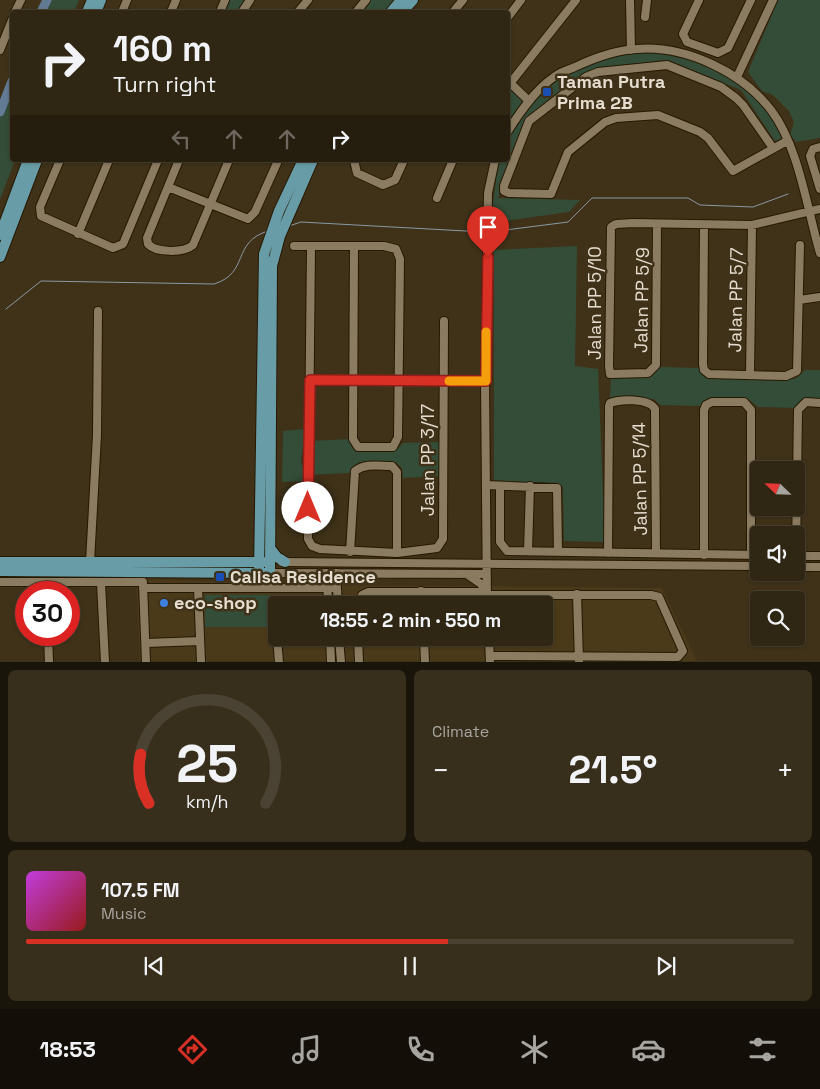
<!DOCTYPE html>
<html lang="en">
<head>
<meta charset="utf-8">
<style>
	:root { --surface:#2f2613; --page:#372e1c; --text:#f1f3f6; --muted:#a7a5a0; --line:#4a4333; --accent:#d93025 }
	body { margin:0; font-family:"Space Grotesk",sans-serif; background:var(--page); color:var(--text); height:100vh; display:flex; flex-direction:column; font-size:19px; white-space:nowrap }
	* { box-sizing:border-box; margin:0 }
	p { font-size:16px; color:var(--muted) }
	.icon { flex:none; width:28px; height:28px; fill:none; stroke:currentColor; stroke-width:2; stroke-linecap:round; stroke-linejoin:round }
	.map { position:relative; height:662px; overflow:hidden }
	.panel { display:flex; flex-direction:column; gap:8px; padding:8px; background:#1a150a; flex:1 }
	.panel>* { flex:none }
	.banner { position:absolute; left:10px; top:10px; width:500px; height:152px; border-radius:5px; box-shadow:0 1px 4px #0004,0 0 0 1px var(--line); background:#2f2613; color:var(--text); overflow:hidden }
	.needle { width:32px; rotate:293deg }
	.buttons { position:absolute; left:750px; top:461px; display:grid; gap:10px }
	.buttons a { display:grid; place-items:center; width:55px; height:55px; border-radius:5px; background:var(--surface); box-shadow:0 1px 4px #0004,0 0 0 1px var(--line); font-size:25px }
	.speed { position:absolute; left:15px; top:581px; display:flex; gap:10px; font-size:25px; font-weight:700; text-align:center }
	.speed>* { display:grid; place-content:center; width:65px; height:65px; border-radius:50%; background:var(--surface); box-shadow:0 1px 4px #0004,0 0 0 1px var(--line); line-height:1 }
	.speed .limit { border:8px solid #d22; background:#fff; color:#111 }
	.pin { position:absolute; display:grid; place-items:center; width:42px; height:42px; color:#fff; margin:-51px -21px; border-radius:50% 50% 50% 0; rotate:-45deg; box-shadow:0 0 5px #0007 }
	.pin .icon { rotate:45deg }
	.me { position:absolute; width:55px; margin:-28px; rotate:0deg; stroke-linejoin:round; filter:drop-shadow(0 0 4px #0008) }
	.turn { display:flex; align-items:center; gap:18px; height:105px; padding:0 20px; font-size:22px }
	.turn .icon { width:65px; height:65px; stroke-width:2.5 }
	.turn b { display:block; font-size:35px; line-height:42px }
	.lanes { display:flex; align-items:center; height:48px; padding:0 20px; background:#0003; justify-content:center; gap:25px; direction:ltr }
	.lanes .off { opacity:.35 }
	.big { font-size:38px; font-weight:700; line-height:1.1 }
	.panel .card { flex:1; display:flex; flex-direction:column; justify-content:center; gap:8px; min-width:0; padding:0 18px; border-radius:8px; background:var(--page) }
	.panel .dial { align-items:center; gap:0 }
	.dial svg { height:130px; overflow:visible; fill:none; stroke:var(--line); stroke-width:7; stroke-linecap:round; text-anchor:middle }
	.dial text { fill:var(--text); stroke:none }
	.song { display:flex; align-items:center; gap:15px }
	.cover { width:60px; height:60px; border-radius:8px; background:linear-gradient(135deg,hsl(290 70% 55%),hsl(0 70% 35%)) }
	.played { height:5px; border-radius:2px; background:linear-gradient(90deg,var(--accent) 55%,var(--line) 55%) }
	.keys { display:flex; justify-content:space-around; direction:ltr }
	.heat { display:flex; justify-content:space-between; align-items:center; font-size:28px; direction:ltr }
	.panel .tiles { flex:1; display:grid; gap:8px; grid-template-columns:1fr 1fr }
	.card:last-child { grid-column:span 2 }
	.trip { position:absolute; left:268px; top:596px; width:285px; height:50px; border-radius:5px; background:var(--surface); box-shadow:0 1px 4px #0004,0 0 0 1px var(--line); font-weight:700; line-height:50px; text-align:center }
	.dock { display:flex; height:80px; justify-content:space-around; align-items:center; background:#130f08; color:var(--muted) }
	.dock .icon { width:35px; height:35px }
	.dock .selected { color:var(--accent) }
	.dock b { font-size:22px; color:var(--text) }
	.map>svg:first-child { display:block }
</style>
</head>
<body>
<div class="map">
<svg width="820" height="662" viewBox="0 0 820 662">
	<rect width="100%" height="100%" fill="#3f3219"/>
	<path fill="#4b3a1a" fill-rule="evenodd" d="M 136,579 L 344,585 L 662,588 L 697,661 L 140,661 ZM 276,605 L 544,605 L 544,638 L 276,638 Z"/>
	<path fill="#344d38" d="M 45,0 L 79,0 L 74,12 L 40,12 Z
		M 230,0 L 247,0 L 240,12 L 225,12 Z
		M 370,0 L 398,0 L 387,12 L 360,12 Z
		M 778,0 L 820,0 L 820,138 L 796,142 L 790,135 L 794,122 L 789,111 L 773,95 L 762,91 L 748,72 Z
		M 638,51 C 687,56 741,69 771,113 C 776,120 779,130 783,138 L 775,141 L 741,90 L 667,60 L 589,70 L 526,118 L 498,198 L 580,200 L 569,212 L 491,223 L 498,160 L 508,160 C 508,153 506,144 508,137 C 512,126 520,117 527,108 C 559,69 591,61 638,51 Z
		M 12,78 L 12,160 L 15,160 L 0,200 L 0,111 Z
		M 510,86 L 525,100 L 508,122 L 508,88 Z
		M 577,246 L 575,366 L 598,369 L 605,542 L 564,541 L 563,487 L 494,480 L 494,250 Z
		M 661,367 L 699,368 L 705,377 L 795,379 L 805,370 L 820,370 L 820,398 L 803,400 L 797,408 L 758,407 L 748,399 L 710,398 L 701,406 L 660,405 L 654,399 L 610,398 L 611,376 L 646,377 Z
		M 306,429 L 301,461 L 306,481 L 282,482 L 283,431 Z
		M 350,439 L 357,448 L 397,449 L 403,443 L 439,442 L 439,476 L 403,478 L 402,468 L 395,462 L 359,462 L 349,473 L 308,475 L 311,441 Z
		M 205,595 L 270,595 L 270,627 L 205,627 Z"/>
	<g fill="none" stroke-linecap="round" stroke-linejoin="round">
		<path stroke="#8a98a6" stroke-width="1" d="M 289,226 L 301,222 L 484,232
			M 490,232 L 568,222 L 592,198 L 688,198 L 700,205 L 753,207 L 788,194
			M 6,309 L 41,281 L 214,284 C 250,273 231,242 268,231"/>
		<path stroke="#637a95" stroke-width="9" d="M 41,12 L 47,0
			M 0,112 L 12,81"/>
		<g stroke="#261902" stroke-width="10">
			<path id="minor" d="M 630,0 L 631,50
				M 699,0 L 683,34 L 687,42 L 718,53 L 728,48 L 751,0
				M 15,12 L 21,0
				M 122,12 L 127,0
				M 171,12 L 176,0
				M 220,12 L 225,0
				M 242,12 L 250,0
				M 298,12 L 308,0
				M 356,12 L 366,0
				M 453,12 L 463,0
				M 508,17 L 521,0
				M 645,17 L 647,0
				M 0,50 L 12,20
				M 737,77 L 773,0
				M 508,81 L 529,101
				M 508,86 L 576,0
				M 508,131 C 520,112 535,90 554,77 C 560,72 568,70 575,67 C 594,58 616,50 637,49 C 685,45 742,72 771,110 C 799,147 807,209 820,253
				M 820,147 L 813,149 L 810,156 L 820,189
				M 773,148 L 743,105 L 736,98 L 721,87 L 667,65 L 598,72 L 586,77 L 529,121 L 504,186 L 504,191 L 509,193 L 551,194 L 568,152 L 605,122 L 616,118 L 658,115 L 700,132 L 708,138 L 733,171 L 787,141
				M 60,160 L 40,207 L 41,216 L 113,248 L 123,244 L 158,160
				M 179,160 L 147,238 L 148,244 C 156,253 184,253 193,245 L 229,160
				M 354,160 L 357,173 L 383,185 L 395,180 L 404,160
				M 168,187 L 248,219 L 255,212 L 277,163
				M 437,198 L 453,160
				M 657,224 L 656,365 L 648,373 L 610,374 L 609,366 L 611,227 L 616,224 L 633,223 L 752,225 L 820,209
				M 704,226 L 703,364 L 704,370 L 709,374 L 786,376 L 797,371 L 800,245
				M 78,234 L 109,160
				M 294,246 L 384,246 L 396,249 L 400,259 L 398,437 L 393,447 L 358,447 L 353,439 L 354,247
				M 311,248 L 308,539 L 312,546 L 320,549 L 397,553 L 437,548 L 443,539 L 444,321
				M 799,300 L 820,297
				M 750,375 L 752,225
				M 310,380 L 485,381
				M 486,485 L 557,488 L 558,552
				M 500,486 L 500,542 L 507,551 L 759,555
				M 528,551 L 530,486
				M 350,552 L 355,471 C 366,463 378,466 392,466 L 397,472 L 397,553
				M 608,553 L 609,406 L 610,403 C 620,399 649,398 655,409 L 656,553
				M 796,554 L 798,410 L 806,402 L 820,403
				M 704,555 L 704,410 L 706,405 L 712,402 L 744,402 L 751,410 L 751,555
				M 796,556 L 820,556
				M 90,562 L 97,435 L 98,311
				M 282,562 L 759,566
				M 796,567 L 820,567
				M 270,573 L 486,574
				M 327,573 L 328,605
				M 336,573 L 338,605
				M 468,575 L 481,584 L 486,592
				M 0,582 L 143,582
				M 101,583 L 105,662
				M 143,584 L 146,662
				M 143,588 L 337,588
				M 198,588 L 201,662
				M 421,591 L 422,605
				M 577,594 L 579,662
				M 486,595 L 651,595 L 659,597 L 683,651 L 678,657 L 490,656
				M 357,605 L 362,595 L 368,592 L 486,592
				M 487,605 L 485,381 L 488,193 L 495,160
				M 48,635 L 49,662
				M 277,638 L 279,662
				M 330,638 L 331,662
				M 339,638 L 341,662
				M 358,638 L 359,662
				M 424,638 L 425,662
				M 489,638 L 490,662
				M 146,643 L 200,641"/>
		</g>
		<g stroke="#261902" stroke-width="12">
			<path id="major" d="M 87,12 L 92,0
				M 96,12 L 101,0
				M 391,12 L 401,0
				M 402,12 L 413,0
				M 0,235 L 28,160
				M 0,257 L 37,160
				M 270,548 L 277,557 L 285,562
				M 0,562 L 264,562
				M 0,571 L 270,573 L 272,266 L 280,236 L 313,160
				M 259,572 L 264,254 L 279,211 L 303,160"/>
		</g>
		<use href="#minor" stroke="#8b7c61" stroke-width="8"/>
		<use href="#major" stroke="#689ca7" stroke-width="10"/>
	</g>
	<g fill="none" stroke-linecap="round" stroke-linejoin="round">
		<g stroke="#8d1f18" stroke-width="12">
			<path id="route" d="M 308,508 L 310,380 L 486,381 L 488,257"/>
		</g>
		<use href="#route" stroke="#d93025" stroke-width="9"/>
		<path stroke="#f59e0b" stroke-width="9" d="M 449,381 L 486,381 L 486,332"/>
	</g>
	<g fill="#1a4fb4" stroke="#3f3219" stroke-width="2">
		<rect x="542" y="87" width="10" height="10" rx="2.5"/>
		<rect x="215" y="572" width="10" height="10" rx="2.5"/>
	</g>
	<circle fill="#3f7fe0" stroke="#3f3219" stroke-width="2" cx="164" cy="603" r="5"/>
	<g text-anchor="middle" stroke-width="5" stroke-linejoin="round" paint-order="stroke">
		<g font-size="18" font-weight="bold" fill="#e5ddcf" stroke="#3f3219" text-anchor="start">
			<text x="557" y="88">Taman Putra<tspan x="557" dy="21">Prima 2B</tspan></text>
			<text x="230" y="583">Calisa Residence</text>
			<text x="174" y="609">eco-shop</text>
		</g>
		<g font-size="18" fill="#e5ddcf" stroke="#3f3219">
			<text transform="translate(642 300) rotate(-89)" y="6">Jalan PP 5/9</text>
			<text transform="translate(736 300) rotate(-89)" y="6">Jalan PP 5/7</text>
			<text transform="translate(595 303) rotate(-90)" y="6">Jalan PP 5/10</text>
			<text transform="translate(428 460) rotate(-90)" y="6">Jalan PP 3/17</text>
			<text transform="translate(640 479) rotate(-91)" y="6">Jalan PP 5/14</text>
		</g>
	</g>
</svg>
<div class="buttons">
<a><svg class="needle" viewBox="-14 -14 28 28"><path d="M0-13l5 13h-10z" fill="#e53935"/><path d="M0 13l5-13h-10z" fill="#a7a5a0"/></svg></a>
<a><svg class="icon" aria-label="sound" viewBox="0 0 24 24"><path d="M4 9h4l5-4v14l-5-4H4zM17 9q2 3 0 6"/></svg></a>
<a><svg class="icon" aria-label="search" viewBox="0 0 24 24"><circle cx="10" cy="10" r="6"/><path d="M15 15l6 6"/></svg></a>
</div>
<div class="speed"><div class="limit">30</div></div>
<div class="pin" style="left:488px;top:257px;background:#d93025"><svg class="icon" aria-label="arrive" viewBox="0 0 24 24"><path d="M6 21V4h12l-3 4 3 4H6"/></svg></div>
<svg class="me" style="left:308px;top:508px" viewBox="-20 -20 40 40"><circle r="19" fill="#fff"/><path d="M0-13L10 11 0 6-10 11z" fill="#d93025"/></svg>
<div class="trip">18:55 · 2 min · 550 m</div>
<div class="banner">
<div class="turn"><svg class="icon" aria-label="right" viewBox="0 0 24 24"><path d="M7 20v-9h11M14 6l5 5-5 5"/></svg><div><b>160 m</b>Turn right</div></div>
<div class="lanes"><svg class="icon off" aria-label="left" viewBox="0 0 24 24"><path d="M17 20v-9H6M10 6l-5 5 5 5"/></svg><svg class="icon off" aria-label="ahead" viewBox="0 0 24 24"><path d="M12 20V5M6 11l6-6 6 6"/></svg><svg class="icon off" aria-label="ahead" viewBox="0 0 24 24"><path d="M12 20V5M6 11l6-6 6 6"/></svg><svg class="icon" aria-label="right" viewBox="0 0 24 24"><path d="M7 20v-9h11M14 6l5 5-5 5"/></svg></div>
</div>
</div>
<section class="panel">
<div class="tiles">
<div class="card dial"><svg viewBox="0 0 100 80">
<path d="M14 69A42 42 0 1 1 86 69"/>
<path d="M14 69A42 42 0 0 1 9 39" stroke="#d93025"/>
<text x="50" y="56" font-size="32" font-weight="700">25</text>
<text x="50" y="72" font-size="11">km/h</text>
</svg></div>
<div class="card"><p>Climate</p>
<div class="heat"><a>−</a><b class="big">21.5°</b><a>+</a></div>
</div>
<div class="card">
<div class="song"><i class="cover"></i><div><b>107.5 FM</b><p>Music</p></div></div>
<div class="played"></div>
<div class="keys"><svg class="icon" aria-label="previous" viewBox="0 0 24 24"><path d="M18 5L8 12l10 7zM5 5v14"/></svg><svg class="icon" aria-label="pause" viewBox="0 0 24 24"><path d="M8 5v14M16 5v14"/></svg><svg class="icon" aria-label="next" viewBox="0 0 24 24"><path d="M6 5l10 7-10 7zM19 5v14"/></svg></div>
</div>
</div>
</section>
<nav class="dock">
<b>18:53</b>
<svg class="icon selected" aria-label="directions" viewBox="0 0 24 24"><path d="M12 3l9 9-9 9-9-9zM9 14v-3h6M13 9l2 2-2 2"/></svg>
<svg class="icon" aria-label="music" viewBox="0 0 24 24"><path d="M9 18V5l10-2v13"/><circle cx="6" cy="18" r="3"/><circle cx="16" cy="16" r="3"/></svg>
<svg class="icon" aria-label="phone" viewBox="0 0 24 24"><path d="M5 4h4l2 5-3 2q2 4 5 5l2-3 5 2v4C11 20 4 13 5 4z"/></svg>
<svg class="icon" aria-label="climate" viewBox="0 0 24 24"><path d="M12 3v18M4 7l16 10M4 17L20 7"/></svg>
<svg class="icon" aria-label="car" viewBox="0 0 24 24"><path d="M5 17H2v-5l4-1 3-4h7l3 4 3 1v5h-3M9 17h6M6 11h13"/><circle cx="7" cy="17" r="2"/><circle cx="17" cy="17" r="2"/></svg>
<svg class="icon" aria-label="filters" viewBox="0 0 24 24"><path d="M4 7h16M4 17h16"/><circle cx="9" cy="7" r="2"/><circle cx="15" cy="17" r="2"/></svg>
</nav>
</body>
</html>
